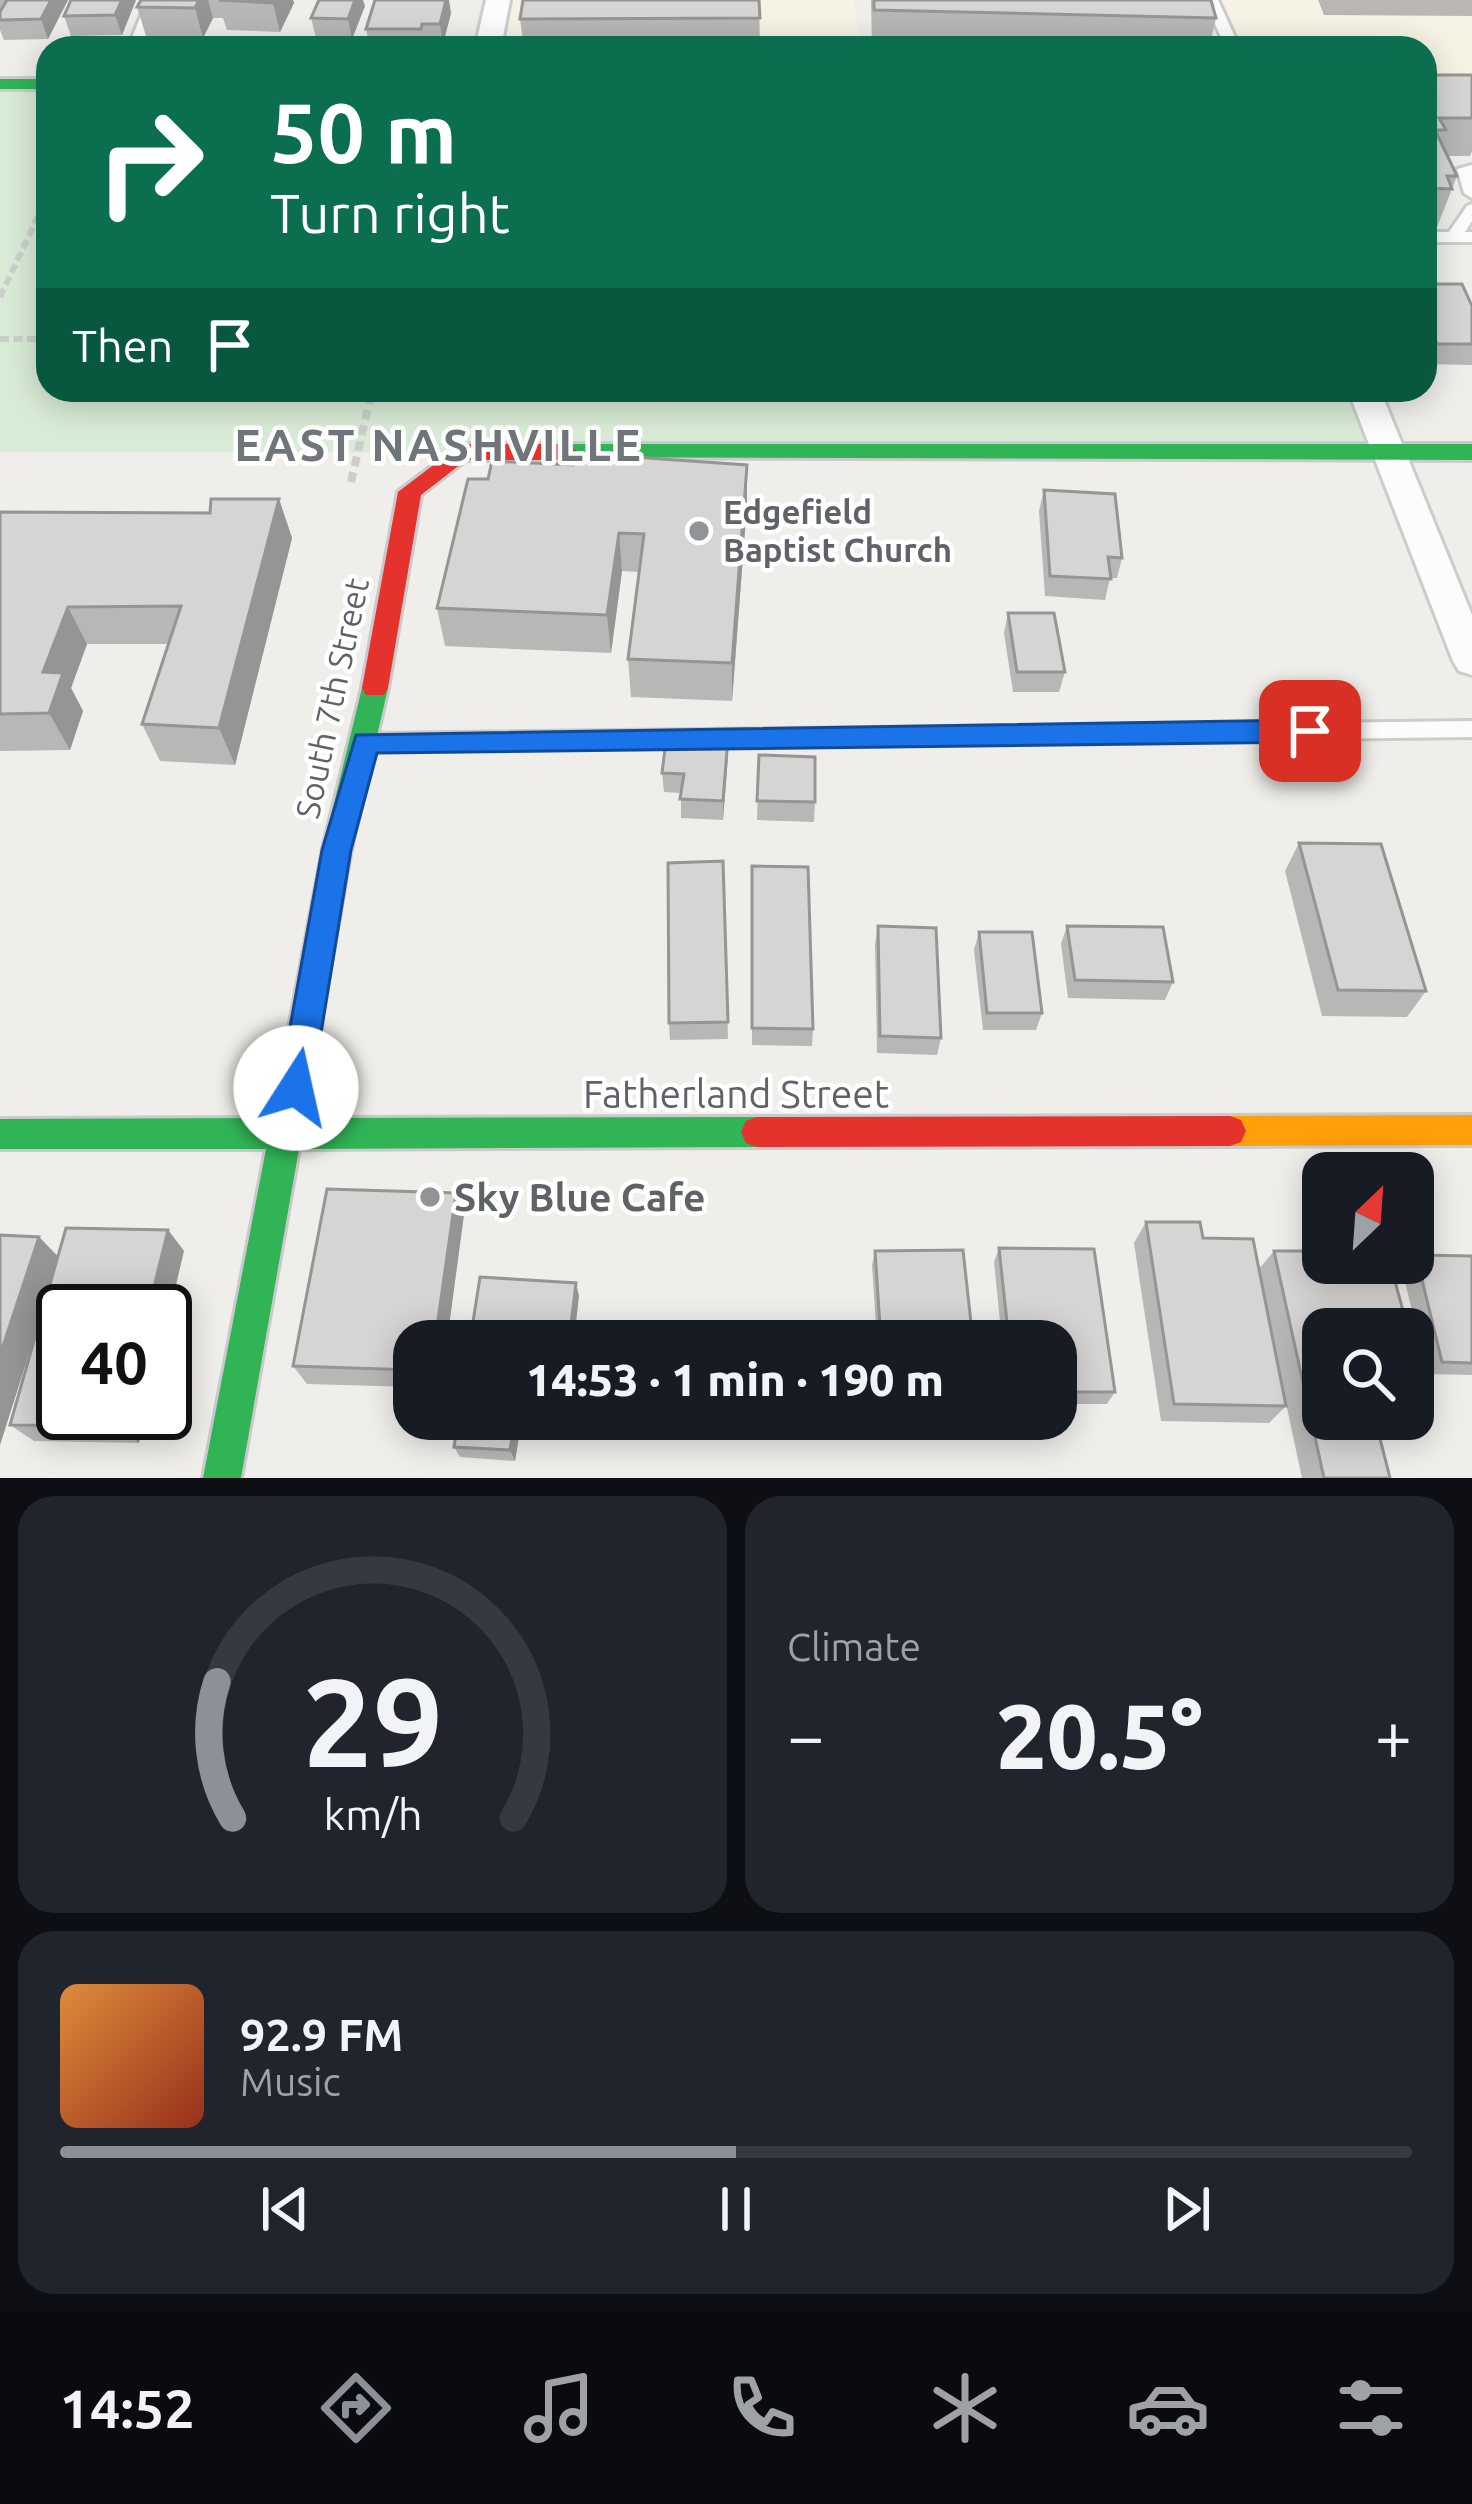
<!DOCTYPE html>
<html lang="en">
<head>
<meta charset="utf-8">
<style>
	:root { --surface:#171b24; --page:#20242c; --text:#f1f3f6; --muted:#9ea1a6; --line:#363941; --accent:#8c9099 }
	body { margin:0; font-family:Ubuntu,sans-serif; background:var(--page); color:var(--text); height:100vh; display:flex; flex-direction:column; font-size:45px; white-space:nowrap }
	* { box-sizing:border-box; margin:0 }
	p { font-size:39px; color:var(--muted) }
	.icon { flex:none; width:66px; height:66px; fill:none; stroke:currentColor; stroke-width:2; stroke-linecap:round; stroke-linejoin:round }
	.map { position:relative; height:1478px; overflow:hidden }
	.drawer { display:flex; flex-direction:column; gap:18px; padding:18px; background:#0d0f14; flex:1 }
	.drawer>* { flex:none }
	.banner { position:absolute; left:36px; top:36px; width:1401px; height:366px; border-radius:36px; box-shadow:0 6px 30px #0003; background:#0b6e4f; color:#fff; overflow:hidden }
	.needle { width:78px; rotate:25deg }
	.controls { position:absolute; left:1302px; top:1152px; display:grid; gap:24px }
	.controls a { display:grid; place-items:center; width:132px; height:132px; border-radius:24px; background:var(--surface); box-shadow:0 6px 30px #0003; font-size:60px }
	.speed { position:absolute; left:36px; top:1284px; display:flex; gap:24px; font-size:60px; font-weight:700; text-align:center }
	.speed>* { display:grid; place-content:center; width:156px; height:156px; border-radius:50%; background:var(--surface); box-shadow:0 6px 30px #0003; line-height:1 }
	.speed .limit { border:6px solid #111; border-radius:18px; background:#fff; color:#111 }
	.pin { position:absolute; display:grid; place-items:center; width:102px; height:102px; color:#fff; margin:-51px; border-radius:24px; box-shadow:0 6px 18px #0006 }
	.me { position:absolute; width:132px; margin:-66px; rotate:10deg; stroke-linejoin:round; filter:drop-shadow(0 0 9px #0008) }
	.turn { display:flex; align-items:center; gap:42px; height:252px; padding:0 36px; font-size:54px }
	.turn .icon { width:156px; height:156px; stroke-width:2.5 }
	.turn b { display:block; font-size:84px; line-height:102px }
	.then { display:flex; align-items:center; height:114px; padding:0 36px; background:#0003; gap:24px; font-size:45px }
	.big { font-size:90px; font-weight:800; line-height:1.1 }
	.drawer .widget { flex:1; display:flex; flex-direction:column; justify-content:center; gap:18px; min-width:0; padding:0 42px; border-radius:36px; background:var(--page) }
	.drawer .dial { align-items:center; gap:0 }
	.dial svg { height:312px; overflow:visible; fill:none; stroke:var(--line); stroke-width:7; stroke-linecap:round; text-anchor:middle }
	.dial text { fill:var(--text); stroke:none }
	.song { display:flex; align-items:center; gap:36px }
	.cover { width:144px; height:144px; border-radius:18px; background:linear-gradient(135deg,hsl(30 70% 55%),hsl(10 70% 35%)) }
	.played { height:12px; border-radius:6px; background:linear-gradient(90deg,var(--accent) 50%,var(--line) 50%) }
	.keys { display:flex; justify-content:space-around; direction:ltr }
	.heat { display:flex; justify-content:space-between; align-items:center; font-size:66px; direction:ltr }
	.drawer .tiles { flex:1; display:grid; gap:18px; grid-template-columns:1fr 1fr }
	.widget:last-child { grid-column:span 2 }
	.trip { position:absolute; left:393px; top:1320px; width:684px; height:120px; border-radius:36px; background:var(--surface); box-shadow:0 6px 30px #0003; font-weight:800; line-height:120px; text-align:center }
	.menu { display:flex; height:192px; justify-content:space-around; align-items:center; background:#090b0e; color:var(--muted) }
	.menu .icon { width:84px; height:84px }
	.menu .selected { color:var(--accent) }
	.menu b { font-size:54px; color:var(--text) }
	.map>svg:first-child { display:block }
</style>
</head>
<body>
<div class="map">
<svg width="1472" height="1478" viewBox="0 0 1472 1478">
	<rect width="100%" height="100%" fill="#efeeea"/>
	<path fill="#f7f3e4" d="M 498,0 L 854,0 L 860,48 L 489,48 Z
		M 1211,0 L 1472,0 L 1472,78 L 1425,78 L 1425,48 L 1233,48 Z"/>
	<path fill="#d8ebd6" d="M 0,80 L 48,80 L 48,390 L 1363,390 L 1387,453 L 0,452 Z"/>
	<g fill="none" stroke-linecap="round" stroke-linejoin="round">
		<g stroke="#cbcccc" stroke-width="6">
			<path id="lane" d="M 147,0 L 161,0 L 142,48 L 128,48 Z
				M 1204,0 L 1218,0 L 1240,48 L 1226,48 Z
				M 1472,165 L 1472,198 L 1464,193 L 1457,169 Z
				M 1472,204 L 1472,221 L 1465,232 L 1472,232 L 1472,242 L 1425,242 L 1425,232 L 1449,232 L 1467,206 Z
				M 1472,721 L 1472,737 L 369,750 L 362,748 L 358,742 L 362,736 L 369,734 Z"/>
		</g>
		<g stroke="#cbcccc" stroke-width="6">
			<path id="street" d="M 486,0 L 510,0 L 501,48 L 475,48 Z
				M 1348,390 L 1380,390 L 1472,615 L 1472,675 L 1459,671 L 1453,661 Z"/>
		</g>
		<g stroke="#cacacb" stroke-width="6">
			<path id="fast" d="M 0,79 L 48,79 L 48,89 L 0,89 Z
				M 566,444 L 1472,444 L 1472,460 L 558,457 L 554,452 Z
				M 375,678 L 388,688 L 351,849 L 304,1118 L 757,1117 L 768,1121 L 773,1132 L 768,1143 L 757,1147 L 299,1149 L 241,1478 L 203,1478 L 266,1149 L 0,1149 L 0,1119 L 272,1118 L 323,849 L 362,688 Z"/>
		</g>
		<g stroke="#cacacb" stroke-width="6">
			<path id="slow" d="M 1472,1115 L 1472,1145 L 1230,1146 L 1219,1142 L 1214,1131 L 1219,1120 L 1230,1116 Z"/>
		</g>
		<g stroke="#cacacb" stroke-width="6">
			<path id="jam" d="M 461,444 L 566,444 L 578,452 L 566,460 L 466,460 L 421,495 L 388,688 L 384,695 L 366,695 L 362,688 L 398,492 Z
				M 1230,1116 L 1241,1120 L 1246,1131 L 1241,1142 L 1230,1146 L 757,1147 L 746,1143 L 741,1132 L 746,1121 L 757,1117 Z"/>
		</g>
		<path stroke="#cacfcc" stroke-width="6" stroke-dasharray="9 4.5" stroke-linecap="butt" d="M 0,297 L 48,195
			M 0,339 L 48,339"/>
		<path stroke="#cacfcc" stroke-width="8" stroke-dasharray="10 6" stroke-linecap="butt" d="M 351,482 L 372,390"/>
		<use href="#lane" fill="#fdfcfc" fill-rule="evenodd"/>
		<use href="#street" fill="#fdfcfc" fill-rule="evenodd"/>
		<use href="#fast" fill="#30b455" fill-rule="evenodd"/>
		<use href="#slow" fill="#ff9f0a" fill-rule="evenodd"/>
		<use href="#jam" fill="#e5322d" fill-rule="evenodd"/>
	</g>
	<path fill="#b8b7b5" d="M 0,0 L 68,0 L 48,39 L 4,40 L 0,30 Z
		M 136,0 L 122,35 L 71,36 L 64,16 Z
		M 141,0 L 293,0 L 294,3 L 280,32 L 227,30 L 223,18 L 213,18 L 203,38 L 146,36 L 137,7 Z
		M 759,0 L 760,48 L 524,48 L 520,19 Z
		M 871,0 L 1211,0 L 1216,18 L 1209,48 L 872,48 Z
		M 1318,0 L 1472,0 L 1472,16 L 1324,15 Z
		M 365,6 L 352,39 L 316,38 L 311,18 Z
		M 451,13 L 443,44 L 426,44 L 425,48 L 370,48 L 366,29 Z
		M 1425,75 L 1472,75 L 1472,151 L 1470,156 L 1447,156 L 1457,176 L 1437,227 L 1425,227 Z
		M 1425,284 L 1472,344 L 1472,365 L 1428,364 L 1425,357 Z
		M 573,465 L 747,465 L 747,504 L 732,701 L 631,697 L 628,659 L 639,572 L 622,571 L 611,653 L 445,646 L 437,608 L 488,479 Z
		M 1044,490 L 1122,558 L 1117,578 L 1110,578 L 1105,600 L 1045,596 L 1039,511 Z
		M 279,499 L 292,538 L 235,765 L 160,761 L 142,724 L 169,644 L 87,644 L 71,688 L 83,711 L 70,750 L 0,751 L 0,512 L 210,513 Z
		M 1008,613 L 1065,672 L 1059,692 L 1013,692 L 1004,633 Z
		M 728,737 L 723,820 L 681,818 L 681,793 L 664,792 L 662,773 Z
		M 759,755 L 815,802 L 814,822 L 757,820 Z
		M 1299,843 L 1426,991 L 1407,1017 L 1322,1016 L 1285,871 Z
		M 723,861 L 728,1039 L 670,1040 L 669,1023 Z
		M 752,866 L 813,1029 L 812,1046 L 752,1045 Z
		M 878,926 L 941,1038 L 937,1055 L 877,1053 L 875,944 Z
		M 1067,926 L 1173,982 L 1165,1000 L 1068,998 L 1061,944 Z
		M 979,932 L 1042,1013 L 1036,1030 L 983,1030 L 974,950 Z
		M 456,1193 L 464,1214 L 447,1341 L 414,1341 L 414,1387 L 307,1384 L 293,1366 Z
		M 1146,1222 L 1203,1238 L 1259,1269 L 1274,1251 L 1323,1329 L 1390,1478 L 1302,1478 L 1280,1375 L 1286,1406 L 1269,1423 L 1161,1421 L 1134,1243 Z
		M 168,1230 L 184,1251 L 63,1413 L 146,1413 L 139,1443 L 34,1441 L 10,1425 L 45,1303 L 0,1445 L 0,1235 L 39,1237 L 58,1256 Z
		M 999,1248 L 1115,1392 L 1107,1404 L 1056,1404 L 1056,1341 L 1002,1341 L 994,1262 Z
		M 875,1251 L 973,1341 L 877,1341 L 872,1265 Z
		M 1416,1255 L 1472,1256 L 1472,1375 L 1427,1374 L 1402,1269 L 1407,1263 L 1413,1263 L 1413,1257 Z
		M 458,1419 L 565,1419 L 563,1433 L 520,1430 L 515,1461 L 460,1457 L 454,1447 Z"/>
	<path fill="#969594" d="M 51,0 L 68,0 L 48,39 L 41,19 Z
		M 122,0 L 136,0 L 122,35 L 115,15 Z
		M 199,0 L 208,0 L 213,18 L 203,38 L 195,8 Z
		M 275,0 L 293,0 L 294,3 L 280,32 L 273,3 Z
		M 355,0 L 363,0 L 365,6 L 352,39 L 348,19 Z
		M 446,0 L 449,0 L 451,13 L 443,44 L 440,24 Z
		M 747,465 L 747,504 L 732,701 L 732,663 Z
		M 279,499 L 292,538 L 235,765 L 219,728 Z
		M 619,533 L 622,571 L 611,653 L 607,615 Z
		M 68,607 L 87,644 L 71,688 L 83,711 L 70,750 L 49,713 L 43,672 Z
		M 728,737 L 728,756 L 723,820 L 723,801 Z
		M 456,1193 L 464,1214 L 447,1341 L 435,1341 Z
		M 168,1230 L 184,1251 L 165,1332 L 165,1311 L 148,1311 Z
		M 39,1237 L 59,1258 L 0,1445 L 0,1355 Z
		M 576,1283 L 579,1296 L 574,1341 L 569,1341 Z
		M 122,1413 L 146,1413 L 139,1443 L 119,1426 Z
		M 515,1419 L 520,1430 L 515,1461 L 510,1450 Z"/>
	<path fill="#d6d5d3" stroke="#969594" stroke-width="3" d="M 7,0 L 51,0 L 41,19 L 0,20 L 0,12 Z
		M 71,0 L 122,0 L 115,15 L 64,16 Z
		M 141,0 L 199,0 L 195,8 L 137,7 Z
		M 219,0 L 275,0 L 273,3 Z
		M 319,0 L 355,0 L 348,19 L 311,18 Z
		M 375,0 L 446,0 L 440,24 L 422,24 L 421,29 L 366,29 Z
		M 523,0 L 759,0 L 760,18 L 520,19 Z
		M 874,0 L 1211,0 L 1216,18 L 874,10 Z
		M 1425,75 L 1472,75 L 1472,118 L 1439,118 L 1446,130 L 1435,130 L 1457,176 L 1447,176 L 1452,189 L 1425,188 Z
		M 1425,284 L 1462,284 L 1472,306 L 1472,344 L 1437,344 L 1425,314 Z
		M 575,453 L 747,465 L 732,663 L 628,659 L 644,534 L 619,533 L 607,615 L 437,608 L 468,479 L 488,479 L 492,461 L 573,465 Z
		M 1044,490 L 1115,494 L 1122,558 L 1108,557 L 1111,579 L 1050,576 Z
		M 211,499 L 279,499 L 219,728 L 142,724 L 181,606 L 68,607 L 43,672 L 63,673 L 49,713 L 0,714 L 0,512 L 210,513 Z
		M 1008,613 L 1054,613 L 1065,672 L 1017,672 Z
		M 667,733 L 728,737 L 723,801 L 680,799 L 684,774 L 662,773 Z
		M 759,755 L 815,757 L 815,802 L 757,801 Z
		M 1299,843 L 1381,844 L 1426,991 L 1338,990 Z
		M 723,861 L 728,1022 L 669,1023 L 668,863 Z
		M 752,866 L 808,867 L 813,1029 L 752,1028 Z
		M 878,926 L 936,928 L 941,1038 L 880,1036 Z
		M 1067,926 L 1163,927 L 1173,982 L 1075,980 Z
		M 979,932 L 1032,932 L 1042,1013 L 987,1013 Z
		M 327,1189 L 456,1193 L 435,1341 L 414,1341 L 414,1370 L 293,1366 Z
		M 1146,1222 L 1200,1222 L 1203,1238 L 1253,1239 L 1286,1406 L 1174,1404 Z
		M 66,1228 L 168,1230 L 148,1311 L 63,1311 L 63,1413 L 122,1413 L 119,1426 L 10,1425 Z
		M 0,1235 L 39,1237 L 0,1355 Z
		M 999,1248 L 1094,1249 L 1115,1392 L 1056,1392 L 1056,1341 L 1009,1341 Z
		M 963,1250 L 973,1341 L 881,1341 L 875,1251 Z
		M 1274,1251 L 1323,1251 L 1323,1263 L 1390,1263 L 1408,1329 L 1323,1329 L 1323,1419 L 1375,1419 L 1390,1478 L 1324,1478 Z
		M 1416,1255 L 1472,1256 L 1472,1363 L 1442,1362 Z
		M 480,1277 L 576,1283 L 569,1341 L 470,1341 Z
		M 1413,1350 L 1425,1395 L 1413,1395 Z
		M 458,1419 L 560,1419 L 560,1422 L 515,1419 L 510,1450 L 454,1447 Z"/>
	<path fill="#1a73e8" stroke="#114b97" stroke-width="3" d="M 1310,720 L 1324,731 L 1310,742 L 377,753 L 351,850 L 312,1088 L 307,1099 L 296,1103 L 284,1099 L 279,1088 L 322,850 L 356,735 Z"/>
	<g fill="#919496" stroke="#fff" stroke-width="4.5">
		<circle cx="699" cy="531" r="12"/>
		<circle cx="430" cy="1197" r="12"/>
	</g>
	<g text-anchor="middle" stroke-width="9" stroke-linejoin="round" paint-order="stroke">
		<g font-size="33" font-weight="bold" fill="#5f6368" stroke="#fff" text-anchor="start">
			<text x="723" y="524">Edgefield<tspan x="723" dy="38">Baptist Church</tspan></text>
		</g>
		<g font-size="33" fill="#5f6368" stroke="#fff">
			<text transform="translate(332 698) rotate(-78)" y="12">South 7th Street</text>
		</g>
		<g font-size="39" fill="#5f6368" stroke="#fff">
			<text x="736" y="1108">Fatherland Street</text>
		</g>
		<g font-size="39" font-weight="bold" fill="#5f6368" stroke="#fff" text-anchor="start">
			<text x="454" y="1211">Sky Blue Cafe</text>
		</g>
		<g font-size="45" font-weight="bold" letter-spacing="3" fill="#70757a" stroke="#fff">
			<text x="439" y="461">EAST NASHVILLE</text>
		</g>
	</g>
</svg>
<div class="controls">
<a><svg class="needle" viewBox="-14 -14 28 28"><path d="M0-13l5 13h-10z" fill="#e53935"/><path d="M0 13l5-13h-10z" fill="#9ea1a6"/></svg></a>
<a><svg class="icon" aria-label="search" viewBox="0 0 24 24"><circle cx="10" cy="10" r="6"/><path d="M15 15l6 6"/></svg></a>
</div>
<div class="speed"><div class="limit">40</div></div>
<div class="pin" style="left:1310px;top:731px;background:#d93025"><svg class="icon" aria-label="arrive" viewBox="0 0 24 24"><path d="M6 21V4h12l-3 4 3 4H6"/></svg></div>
<svg class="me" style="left:296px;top:1088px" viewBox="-20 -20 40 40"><circle r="19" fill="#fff"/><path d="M0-13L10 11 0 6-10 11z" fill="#1a73e8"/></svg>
<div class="trip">14:53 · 1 min · 190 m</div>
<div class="banner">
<div class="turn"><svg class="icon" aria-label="right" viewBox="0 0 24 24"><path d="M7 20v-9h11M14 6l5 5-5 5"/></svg><div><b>50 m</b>Turn right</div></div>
<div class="then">Then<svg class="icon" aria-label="arrive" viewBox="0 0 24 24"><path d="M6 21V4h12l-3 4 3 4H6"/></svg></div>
</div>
</div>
<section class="drawer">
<div class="tiles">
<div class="widget dial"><svg viewBox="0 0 100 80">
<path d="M14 69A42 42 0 1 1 86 69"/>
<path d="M14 69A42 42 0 0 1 10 34" stroke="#8c9099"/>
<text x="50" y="56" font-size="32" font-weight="700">29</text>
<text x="50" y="72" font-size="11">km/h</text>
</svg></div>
<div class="widget"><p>Climate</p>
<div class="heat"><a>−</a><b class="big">20.5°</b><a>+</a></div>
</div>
<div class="widget">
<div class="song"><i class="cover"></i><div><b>92.9 FM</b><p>Music</p></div></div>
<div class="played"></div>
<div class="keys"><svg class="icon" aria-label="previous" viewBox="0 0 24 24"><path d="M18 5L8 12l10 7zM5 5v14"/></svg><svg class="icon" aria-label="pause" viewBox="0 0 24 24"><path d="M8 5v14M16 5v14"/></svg><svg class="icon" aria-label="next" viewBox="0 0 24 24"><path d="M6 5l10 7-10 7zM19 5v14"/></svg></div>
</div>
</div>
</section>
<nav class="menu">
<b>14:52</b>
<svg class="icon selected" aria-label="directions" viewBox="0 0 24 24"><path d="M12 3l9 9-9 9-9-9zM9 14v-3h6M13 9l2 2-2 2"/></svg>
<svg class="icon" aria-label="music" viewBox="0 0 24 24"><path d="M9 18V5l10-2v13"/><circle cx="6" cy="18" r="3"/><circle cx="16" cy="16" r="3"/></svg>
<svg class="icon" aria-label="phone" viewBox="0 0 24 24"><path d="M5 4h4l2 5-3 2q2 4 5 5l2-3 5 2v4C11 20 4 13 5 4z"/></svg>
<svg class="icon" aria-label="climate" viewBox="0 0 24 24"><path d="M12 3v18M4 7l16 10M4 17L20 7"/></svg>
<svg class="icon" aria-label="car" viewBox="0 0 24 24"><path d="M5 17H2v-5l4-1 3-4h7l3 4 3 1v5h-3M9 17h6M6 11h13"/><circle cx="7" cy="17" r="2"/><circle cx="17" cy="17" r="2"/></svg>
<svg class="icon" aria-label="filters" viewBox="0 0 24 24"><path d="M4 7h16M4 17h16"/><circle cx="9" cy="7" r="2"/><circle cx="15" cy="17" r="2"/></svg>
</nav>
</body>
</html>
